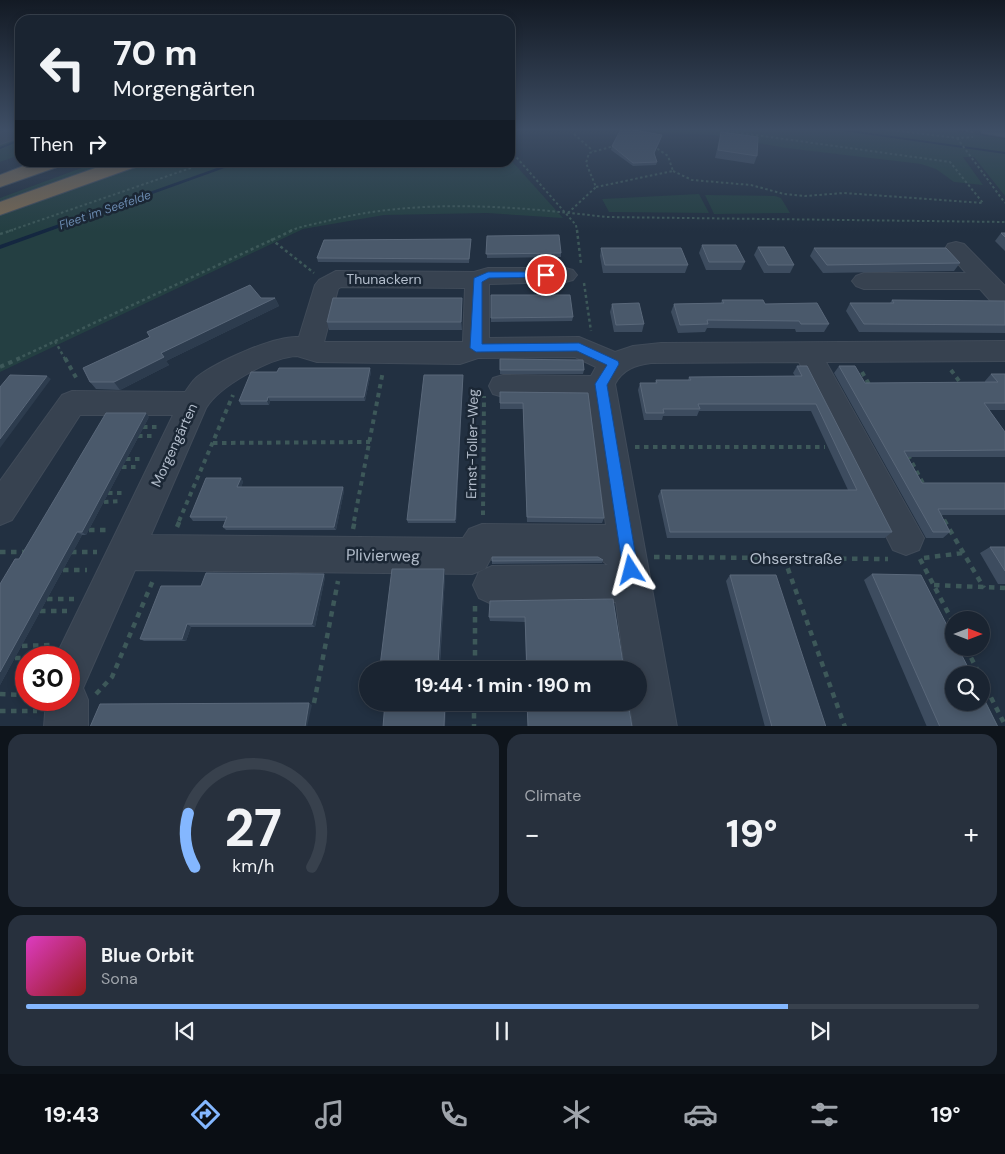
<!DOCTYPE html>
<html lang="en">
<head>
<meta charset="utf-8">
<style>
	:root { --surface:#1a2431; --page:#27303d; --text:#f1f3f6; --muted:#9fa4ab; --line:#38414d; --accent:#84b7ff }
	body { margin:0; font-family:"DM Sans",sans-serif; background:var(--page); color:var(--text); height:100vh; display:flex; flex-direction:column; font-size:19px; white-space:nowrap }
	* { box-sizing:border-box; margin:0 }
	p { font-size:16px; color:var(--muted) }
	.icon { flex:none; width:28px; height:28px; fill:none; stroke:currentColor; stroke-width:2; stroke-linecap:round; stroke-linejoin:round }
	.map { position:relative; height:726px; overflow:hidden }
	.drawer { display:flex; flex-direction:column; gap:8px; padding:8px; background:#0e141b; flex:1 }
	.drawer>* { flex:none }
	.banner { position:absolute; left:15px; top:15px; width:500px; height:152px; border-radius:15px; box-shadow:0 2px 8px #0003,0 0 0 1px var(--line); background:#1a2431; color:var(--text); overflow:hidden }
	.needle { width:32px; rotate:90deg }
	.controls { position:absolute; left:945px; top:611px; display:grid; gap:10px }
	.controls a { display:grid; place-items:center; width:45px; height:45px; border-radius:50%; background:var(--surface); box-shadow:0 2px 8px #0003,0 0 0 1px var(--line); font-size:25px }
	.speed { position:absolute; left:15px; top:646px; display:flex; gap:10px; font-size:25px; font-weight:700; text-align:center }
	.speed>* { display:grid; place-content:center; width:65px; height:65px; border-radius:50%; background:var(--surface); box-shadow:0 2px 8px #0003,0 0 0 1px var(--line); line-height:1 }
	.speed .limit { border:8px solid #d22; background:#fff; color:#111 }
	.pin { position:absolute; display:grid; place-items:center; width:42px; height:42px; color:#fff; margin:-21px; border:2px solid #fff; border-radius:50%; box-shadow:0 1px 5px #0007 }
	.me { position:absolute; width:55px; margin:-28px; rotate:351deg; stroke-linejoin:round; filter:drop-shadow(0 0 4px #0008) }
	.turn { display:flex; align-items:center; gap:18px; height:105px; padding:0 15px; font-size:22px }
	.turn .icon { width:65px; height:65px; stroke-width:2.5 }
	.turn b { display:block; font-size:35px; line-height:42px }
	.then { display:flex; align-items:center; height:48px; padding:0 15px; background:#0003; gap:10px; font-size:19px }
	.big { font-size:38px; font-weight:700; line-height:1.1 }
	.drawer .card { flex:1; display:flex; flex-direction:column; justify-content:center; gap:8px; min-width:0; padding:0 18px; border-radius:15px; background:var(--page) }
	.drawer .dial { align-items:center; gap:0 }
	.dial svg { height:130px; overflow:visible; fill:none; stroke:var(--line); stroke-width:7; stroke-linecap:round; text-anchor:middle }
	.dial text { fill:var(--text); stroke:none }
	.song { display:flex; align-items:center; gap:15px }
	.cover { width:60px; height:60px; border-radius:8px; background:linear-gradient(135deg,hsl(310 70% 55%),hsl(0 70% 35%)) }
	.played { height:5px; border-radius:2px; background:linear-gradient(90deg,var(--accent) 80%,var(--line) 80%) }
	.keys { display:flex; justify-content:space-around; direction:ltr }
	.heat { display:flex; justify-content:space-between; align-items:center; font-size:28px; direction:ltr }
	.drawer .tiles { flex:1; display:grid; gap:8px; grid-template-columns:1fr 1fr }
	.card:last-child { grid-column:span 2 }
	.trip { position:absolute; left:359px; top:661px; width:288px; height:50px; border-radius:25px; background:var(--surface); box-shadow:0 2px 8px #0003,0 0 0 1px var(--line); font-weight:700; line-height:50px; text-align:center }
	.tab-bar { display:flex; height:80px; justify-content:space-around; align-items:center; background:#0a0e14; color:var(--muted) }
	.tab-bar .icon { width:35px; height:35px }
	.tab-bar .active { color:var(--accent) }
	.tab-bar b { font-size:22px; color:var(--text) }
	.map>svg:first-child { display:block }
</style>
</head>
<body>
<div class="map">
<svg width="1005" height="727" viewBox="0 0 1005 727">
	<rect width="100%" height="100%" fill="#223041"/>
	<path fill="#243f42" d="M 644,129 L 942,129 L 1005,139 L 1005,196 L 974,157 L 963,157 L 983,185 L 954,182 L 936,169 L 921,164 L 786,148 L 714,135 L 659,133 Z
		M 20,137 L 20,155 L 0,162 L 0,144 Z
		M 510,159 L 563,218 L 487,213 L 384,215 L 303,229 L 0,372 L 0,215 L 146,163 L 510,162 Z
		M 95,163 L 116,163 L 0,204 L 0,198 Z
		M 699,194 L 709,213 L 609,212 L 602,199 Z
		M 705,195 L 775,196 L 781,198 L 790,213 L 714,214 Z"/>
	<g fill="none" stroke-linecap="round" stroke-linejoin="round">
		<path fill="#142740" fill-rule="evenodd" d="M 829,129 L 842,129 L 1005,152 L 1005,154 Z
			M 20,139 L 20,141 L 0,149 L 0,147 Z
			M 234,162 L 241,162 L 0,249 L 0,245 Z"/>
		<g stroke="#404b59" stroke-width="2">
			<path id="minor" d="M 9,129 L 20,129 L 20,137 L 0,144 L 0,133 Z
				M 956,242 L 964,244 L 1005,286 L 1005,309 L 996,307 L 980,289 L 864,289 L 856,286 L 852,281 L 856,276 L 864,273 L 966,273 L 945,249 L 948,244 Z
				M 488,268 L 565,268 L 573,270 L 577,275 L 573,280 L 565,282 L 489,284 L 489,338 L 579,337 L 615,352 L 633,346 L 661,343 L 1005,341 L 1005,361 L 826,362 L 924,538 L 919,550 L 906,555 L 893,550 L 799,362 L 651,363 C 636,365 623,369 615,384 L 677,727 L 633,727 L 630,702 L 638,702 L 638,670 L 625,670 L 616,602 L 492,604 L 479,598 L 473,585 L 479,572 L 492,566 L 608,565 L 598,558 L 491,558 L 485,569 L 472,574 L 135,570 L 83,688 L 88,700 L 88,727 L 44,727 L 46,700 L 69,700 L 69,658 L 55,658 L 173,415 L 80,415 L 12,520 L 0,525 L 0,481 L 62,395 L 72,391 L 185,392 C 189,387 192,381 197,377 C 216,362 275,335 299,337 L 315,285 L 319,280 L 336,271 L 474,272 ZM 341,287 L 465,288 L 463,342 L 324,342 L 338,289 ZM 297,356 L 317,362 L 460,364 L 478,358 L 575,357 L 596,367 L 591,376 L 503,375 L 493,378 L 489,386 L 493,394 L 503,397 L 589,398 L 606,525 L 482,524 L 469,529 L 463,538 L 151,535 L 206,408 C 219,386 271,357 297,356 Z"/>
		</g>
		<g stroke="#404b59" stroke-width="2">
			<path id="major" d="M 980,129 L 1005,129 L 1005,137 L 982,133 Z"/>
		</g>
		<g stroke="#414d5b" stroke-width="2">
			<path id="highway" d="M 34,162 L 62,162 L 60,166 L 0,187 L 0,175 Z
				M 112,162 L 140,162 L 138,166 L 0,215 L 0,202 Z"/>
		</g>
		<path stroke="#3d5859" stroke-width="2" stroke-dasharray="2.5 2.5" stroke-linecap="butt" d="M 882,129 L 957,138 L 973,137
			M 956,129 L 973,132
			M 574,134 L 593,151
			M 957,138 L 1005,203
			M 510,150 L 576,225 L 577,231
			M 673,171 L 692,180 L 751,185 L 784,194 L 805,196 L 844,193 L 983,203 L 950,162 L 712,129
			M 596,187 L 673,171 L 668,156 L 655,147
			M 568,213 L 596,187 L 586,163 L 589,153 L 614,146
			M 9,231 L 208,162
			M 290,231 C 301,226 315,224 327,221 C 417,198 514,206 606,217 L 1005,222"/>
		<path stroke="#3d5859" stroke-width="2.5" stroke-dasharray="3 3" stroke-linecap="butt" d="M 577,230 L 581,264
			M 0,234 L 13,230
			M 271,239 L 314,273
			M 584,283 L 591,331
			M 55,341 L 65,359
			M 17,359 L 293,230"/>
		<path stroke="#3d5859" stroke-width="4" stroke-dasharray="4.5 4.5" stroke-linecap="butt" d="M 65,358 L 78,381
			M 0,367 L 20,358
			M 951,370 L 962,385
			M 862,372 L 870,386
			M 143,427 L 158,427
			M 138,436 L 153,436
			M 213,443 L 370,442
			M 635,447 L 825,447
			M 908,455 L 925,487
			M 126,459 L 141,459
			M 122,467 L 136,467
			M 108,493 L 125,493
			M 104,502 L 121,501
			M 939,512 L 944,521
			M 483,515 L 484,396
			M 179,521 L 233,395
			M 354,521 L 383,371"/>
		<path stroke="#3d5859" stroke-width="4.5" stroke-dasharray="5.5 5.5" stroke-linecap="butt" d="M 944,520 L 984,588
			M 177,527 L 180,520
			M 353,529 L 355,520
			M 89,530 L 108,530
			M 0,552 L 27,552
			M 71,552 L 97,552
			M 654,557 L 888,559
			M 784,558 L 845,727
			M 924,558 L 962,553
			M 920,559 L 954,624
			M 63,570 L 87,570
			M 934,585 L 1005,588
			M 47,599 L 74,599
			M 475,606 L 475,670
			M 40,611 L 67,611
			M 22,646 L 51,645
			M 966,648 L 980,675
			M 15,658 L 26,658
			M 981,678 L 1005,725
			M 0,694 L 26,695
			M 96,694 L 112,677 L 154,578
			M 474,702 L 474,727
			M 314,703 L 338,581
			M 0,711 L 37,711"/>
		<use href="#minor" fill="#374250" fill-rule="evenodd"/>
		<use href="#major" fill="#546170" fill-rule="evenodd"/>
		<use href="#highway" fill="#776853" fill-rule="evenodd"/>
	</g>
	<path fill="#3d4c5f" d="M 721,132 L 757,156 L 754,164 L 715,158 Z
		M 662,135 L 661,139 L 654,154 L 657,162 L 656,165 L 633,166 L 611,150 L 612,146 Z
		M 1001,233 L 1005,233 L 1005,251 L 995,241 Z
		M 487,236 L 561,253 L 561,257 L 487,258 Z
		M 471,239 L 469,263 L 318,262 L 317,258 Z
		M 702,245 L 745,262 L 741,270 L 706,270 L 699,253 Z
		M 758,247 L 794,265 L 790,273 L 764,273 L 754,255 Z
		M 601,248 L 688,265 L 685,273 L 603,273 L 600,256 Z
		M 814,248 L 960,263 L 954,271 L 823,273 L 810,256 Z
		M 491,295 L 573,317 L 572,321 L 491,322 Z
		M 261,298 L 275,298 L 279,306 L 166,361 L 169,365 L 120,390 L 96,389 L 90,382 Z
		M 462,298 L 462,330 L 329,330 L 327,322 Z
		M 722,300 L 765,304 L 829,324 L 824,332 L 796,332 L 795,329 L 707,328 L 705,332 L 678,333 L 671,312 L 674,304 L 721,303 Z
		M 892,300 L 1005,301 L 1005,333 L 859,332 L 846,311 L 850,303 L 890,303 Z
		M 612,304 L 644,324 L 642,332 L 614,332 L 610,312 Z
		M 500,359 L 584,370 L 583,374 L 500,374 Z
		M 797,366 L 892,532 L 885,538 L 667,538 L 658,496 L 661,490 L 848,490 L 811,411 L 699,411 L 697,416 L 663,416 L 662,420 L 644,420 L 638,390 L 640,383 L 655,383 L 656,380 L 688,380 L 689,377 L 795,376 L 793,373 Z
		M 839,366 L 865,383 L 985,382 L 985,381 L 991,374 L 1005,374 L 1005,410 L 989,410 L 1005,432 L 1005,457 L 908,457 L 922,483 L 1005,483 L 1005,515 L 941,515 L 950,532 L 943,538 L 926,538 L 834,373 Z
		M 371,372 L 365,401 L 270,401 L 269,405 L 241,405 L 239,401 Z
		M 463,375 L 456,523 L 408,523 L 407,520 Z
		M 500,392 L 588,393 L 604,518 L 602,523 L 527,522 L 523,409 L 500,409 Z
		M 149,417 L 86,535 L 82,535 L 0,685 L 0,584 Z
		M 241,478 L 243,482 L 241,487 L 343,487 L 344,491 L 336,530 L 226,530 L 223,527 L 225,521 L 193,521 L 190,517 Z
		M 990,547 L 1005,547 L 1005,584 L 998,584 L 980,553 Z
		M 492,557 L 603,560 L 602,563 L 492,564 Z
		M 872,574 L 998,727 L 927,727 L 864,580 Z
		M 730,575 L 826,727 L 765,727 L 726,581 Z
		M 445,576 L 440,665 L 447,665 L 448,670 L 382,670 L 380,666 Z
		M 325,577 L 315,627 L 191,627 L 186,641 L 144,641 L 140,639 L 201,586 Z
		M 613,599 L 624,670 L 526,670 L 525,622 L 490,621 L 489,617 Z"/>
	<path fill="#2d3c4e" d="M 275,298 L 279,306 L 166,361 L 169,365 L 120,390 L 114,382 L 161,353 Z
		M 462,298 L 462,330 L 461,322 Z
		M 370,368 L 371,372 L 365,401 L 364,397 Z
		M 463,375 L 463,379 L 456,523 L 455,520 Z
		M 47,376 L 51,379 L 0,448 L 0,439 Z
		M 268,397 L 270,401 L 269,405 L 267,401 Z
		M 146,413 L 149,417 L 86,535 L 82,532 Z
		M 241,478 L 243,482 L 240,490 L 237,487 Z
		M 343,487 L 344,491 L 336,530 L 334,527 Z
		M 77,532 L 82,535 L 0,685 L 0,672 Z
		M 444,569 L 445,576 L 439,670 L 438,665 Z
		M 324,574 L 325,577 L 315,627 L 312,624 Z
		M 187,624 L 191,627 L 186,641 L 182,639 Z
		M 445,702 L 447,702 L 445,727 L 444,727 Z
		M 309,703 L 312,705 L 307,727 L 305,727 Z"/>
	<path fill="#4a596b" stroke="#5a687a" d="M 621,129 L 630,129 L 662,135 L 654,153 L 657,162 L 633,163 L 612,146 Z
		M 721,132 L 758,137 L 757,156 L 718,150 Z
		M 1001,233 L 1005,233 L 1005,237 Z
		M 559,235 L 561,253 L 486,254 L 487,236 Z
		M 471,239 L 469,259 L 317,258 L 324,240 Z
		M 702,245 L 736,245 L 745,262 L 709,262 Z
		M 758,247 L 784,247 L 794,265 L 768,265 Z
		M 601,248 L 681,248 L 688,265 L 605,265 Z
		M 814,248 L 946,248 L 960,263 L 827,265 Z
		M 250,285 L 261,298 L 275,298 L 161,353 L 164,357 L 114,382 L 90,382 L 83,368 L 150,337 L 147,332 Z
		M 491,295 L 570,295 L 573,317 L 491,318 Z
		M 333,298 L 462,298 L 461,322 L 327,322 Z
		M 722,300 L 763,300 L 765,304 L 817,303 L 829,324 L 801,324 L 799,321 L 707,320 L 708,324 L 680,325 L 674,304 L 724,303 Z
		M 892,300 L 1002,301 L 1005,301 L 1005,325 L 864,324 L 850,303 L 894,303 Z
		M 639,303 L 644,324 L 616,325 L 612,304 Z
		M 500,359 L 583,360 L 584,370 L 500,370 Z
		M 797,366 L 807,366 L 892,532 L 670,532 L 661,490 L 857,490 L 816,404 L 698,404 L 700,409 L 663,409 L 664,413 L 646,413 L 640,383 L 657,383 L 656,380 L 691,380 L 689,377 L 802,376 Z
		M 839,366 L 855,366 L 865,383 L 998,382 L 991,374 L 1005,374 L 1005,403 L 984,403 L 1005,432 L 1005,450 L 904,451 L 922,483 L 1005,483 L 1005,509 L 938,509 L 950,532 L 933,532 Z
		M 279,368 L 370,368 L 364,397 L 268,397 L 267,401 L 239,401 L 251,372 L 277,372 Z
		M 10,375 L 47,376 L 0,439 L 0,387 Z
		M 424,375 L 463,375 L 455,520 L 407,520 Z
		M 500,392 L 588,393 L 604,518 L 527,517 L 523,403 L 500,403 Z
		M 106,413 L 146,413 L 82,532 L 77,532 L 0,672 L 0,584 L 15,559 L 19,559 Z
		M 206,478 L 241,478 L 237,487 L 343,487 L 334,527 L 223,527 L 227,517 L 190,517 Z
		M 990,547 L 1005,547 L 1005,571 Z
		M 492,557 L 598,557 L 603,560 L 492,561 Z
		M 392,569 L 444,569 L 438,665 L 447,665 L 447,670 L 389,670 L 390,666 L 380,666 Z
		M 206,573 L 324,574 L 312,624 L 187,624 L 182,639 L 140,639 L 161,586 L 201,586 Z
		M 872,574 L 921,575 L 954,639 L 954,648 L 958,648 L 972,675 L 954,675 L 954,702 L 981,702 L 981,693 L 998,727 L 940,727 Z
		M 730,575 L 776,575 L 826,727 L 772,727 Z
		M 613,599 L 624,670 L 527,670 L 525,617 L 489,617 L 490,601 Z
		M 385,702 L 445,702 L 444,727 L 383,727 Z
		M 527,702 L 628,702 L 632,727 L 528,727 Z
		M 309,703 L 305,727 L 90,727 L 100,704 Z"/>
	<linearGradient id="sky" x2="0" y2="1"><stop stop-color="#131a24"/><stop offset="0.56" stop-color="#3e4e65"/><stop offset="1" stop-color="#3e4e65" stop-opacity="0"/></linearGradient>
	<rect width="1005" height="231" fill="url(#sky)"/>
	<path fill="#1a73e8" stroke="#114b97" d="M 546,272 L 551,275 L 549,277 L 489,278 L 482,282 L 482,344 L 579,343 L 618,361 L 619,364 L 607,385 L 638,570 L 636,575 L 631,577 L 625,575 L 623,570 L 595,384 L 607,365 L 577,351 L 476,352 L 470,348 L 474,278 L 488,272 Z"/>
	<g text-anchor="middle" stroke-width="5" stroke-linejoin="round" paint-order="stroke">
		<g font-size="12" font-style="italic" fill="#6988ad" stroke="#1b2735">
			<text transform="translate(105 210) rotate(-19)" y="4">Fleet im Seefelde</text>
		</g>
		<g font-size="14" fill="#b3bdcb" stroke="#1b2735">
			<text x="384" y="284">Thunackern</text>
			<text transform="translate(472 444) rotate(-89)" y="5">Ernst-Toller-Weg</text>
			<text transform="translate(174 445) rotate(-65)" y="5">Morgengärten</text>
		</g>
		<g font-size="16" fill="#b3bdcb" stroke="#1b2735">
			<text transform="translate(383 555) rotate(1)" y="6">Plivierweg</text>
			<text x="796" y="564">Ohserstraße</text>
		</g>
	</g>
</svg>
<div class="controls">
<a><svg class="needle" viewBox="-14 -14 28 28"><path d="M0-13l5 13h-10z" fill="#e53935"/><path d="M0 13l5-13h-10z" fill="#9fa4ab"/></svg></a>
<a><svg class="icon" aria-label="search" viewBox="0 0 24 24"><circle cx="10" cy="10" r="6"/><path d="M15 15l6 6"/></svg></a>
</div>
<div class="speed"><div class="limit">30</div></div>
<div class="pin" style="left:546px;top:275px;background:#d93025"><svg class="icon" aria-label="arrive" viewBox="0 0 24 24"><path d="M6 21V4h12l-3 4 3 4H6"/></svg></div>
<svg class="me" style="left:631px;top:570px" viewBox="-20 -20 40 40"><path d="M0-17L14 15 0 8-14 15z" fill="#1a73e8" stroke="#fff" stroke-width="4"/></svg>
<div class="trip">19:44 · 1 min · 190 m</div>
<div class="banner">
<div class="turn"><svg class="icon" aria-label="left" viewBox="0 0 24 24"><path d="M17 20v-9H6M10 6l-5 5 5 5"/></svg><div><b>70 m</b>Morgengärten</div></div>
<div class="then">Then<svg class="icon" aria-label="right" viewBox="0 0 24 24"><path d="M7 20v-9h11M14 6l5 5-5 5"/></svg></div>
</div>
</div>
<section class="drawer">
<div class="tiles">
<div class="card dial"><svg viewBox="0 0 100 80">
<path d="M14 69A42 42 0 1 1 86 69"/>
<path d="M14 69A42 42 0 0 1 10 36" stroke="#84b7ff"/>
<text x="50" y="56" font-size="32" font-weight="700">27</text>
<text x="50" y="72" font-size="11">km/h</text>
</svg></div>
<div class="card"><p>Climate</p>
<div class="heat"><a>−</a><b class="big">19°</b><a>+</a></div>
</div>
<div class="card">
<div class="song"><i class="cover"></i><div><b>Blue Orbit</b><p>Sona</p></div></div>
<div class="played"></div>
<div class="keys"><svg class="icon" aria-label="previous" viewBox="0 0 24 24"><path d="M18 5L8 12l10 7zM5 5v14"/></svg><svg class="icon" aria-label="pause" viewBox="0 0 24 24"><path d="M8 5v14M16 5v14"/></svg><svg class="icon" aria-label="next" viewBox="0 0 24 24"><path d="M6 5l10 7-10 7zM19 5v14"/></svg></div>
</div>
</div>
</section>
<nav class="tab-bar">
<b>19:43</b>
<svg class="icon active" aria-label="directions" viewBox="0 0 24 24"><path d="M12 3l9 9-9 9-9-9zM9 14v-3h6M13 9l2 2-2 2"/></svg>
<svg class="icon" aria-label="music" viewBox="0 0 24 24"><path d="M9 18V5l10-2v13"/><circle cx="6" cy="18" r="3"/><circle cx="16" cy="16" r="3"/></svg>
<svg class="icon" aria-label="phone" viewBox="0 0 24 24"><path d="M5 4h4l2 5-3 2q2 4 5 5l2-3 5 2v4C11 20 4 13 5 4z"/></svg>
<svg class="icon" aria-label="climate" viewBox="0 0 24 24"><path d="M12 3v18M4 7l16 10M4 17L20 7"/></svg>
<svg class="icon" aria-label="car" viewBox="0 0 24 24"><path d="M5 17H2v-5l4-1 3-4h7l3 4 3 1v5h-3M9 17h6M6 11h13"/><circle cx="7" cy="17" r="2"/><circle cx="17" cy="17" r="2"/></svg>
<svg class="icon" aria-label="filters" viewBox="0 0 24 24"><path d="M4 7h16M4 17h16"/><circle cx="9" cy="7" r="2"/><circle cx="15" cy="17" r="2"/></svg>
<b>19°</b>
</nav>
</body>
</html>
